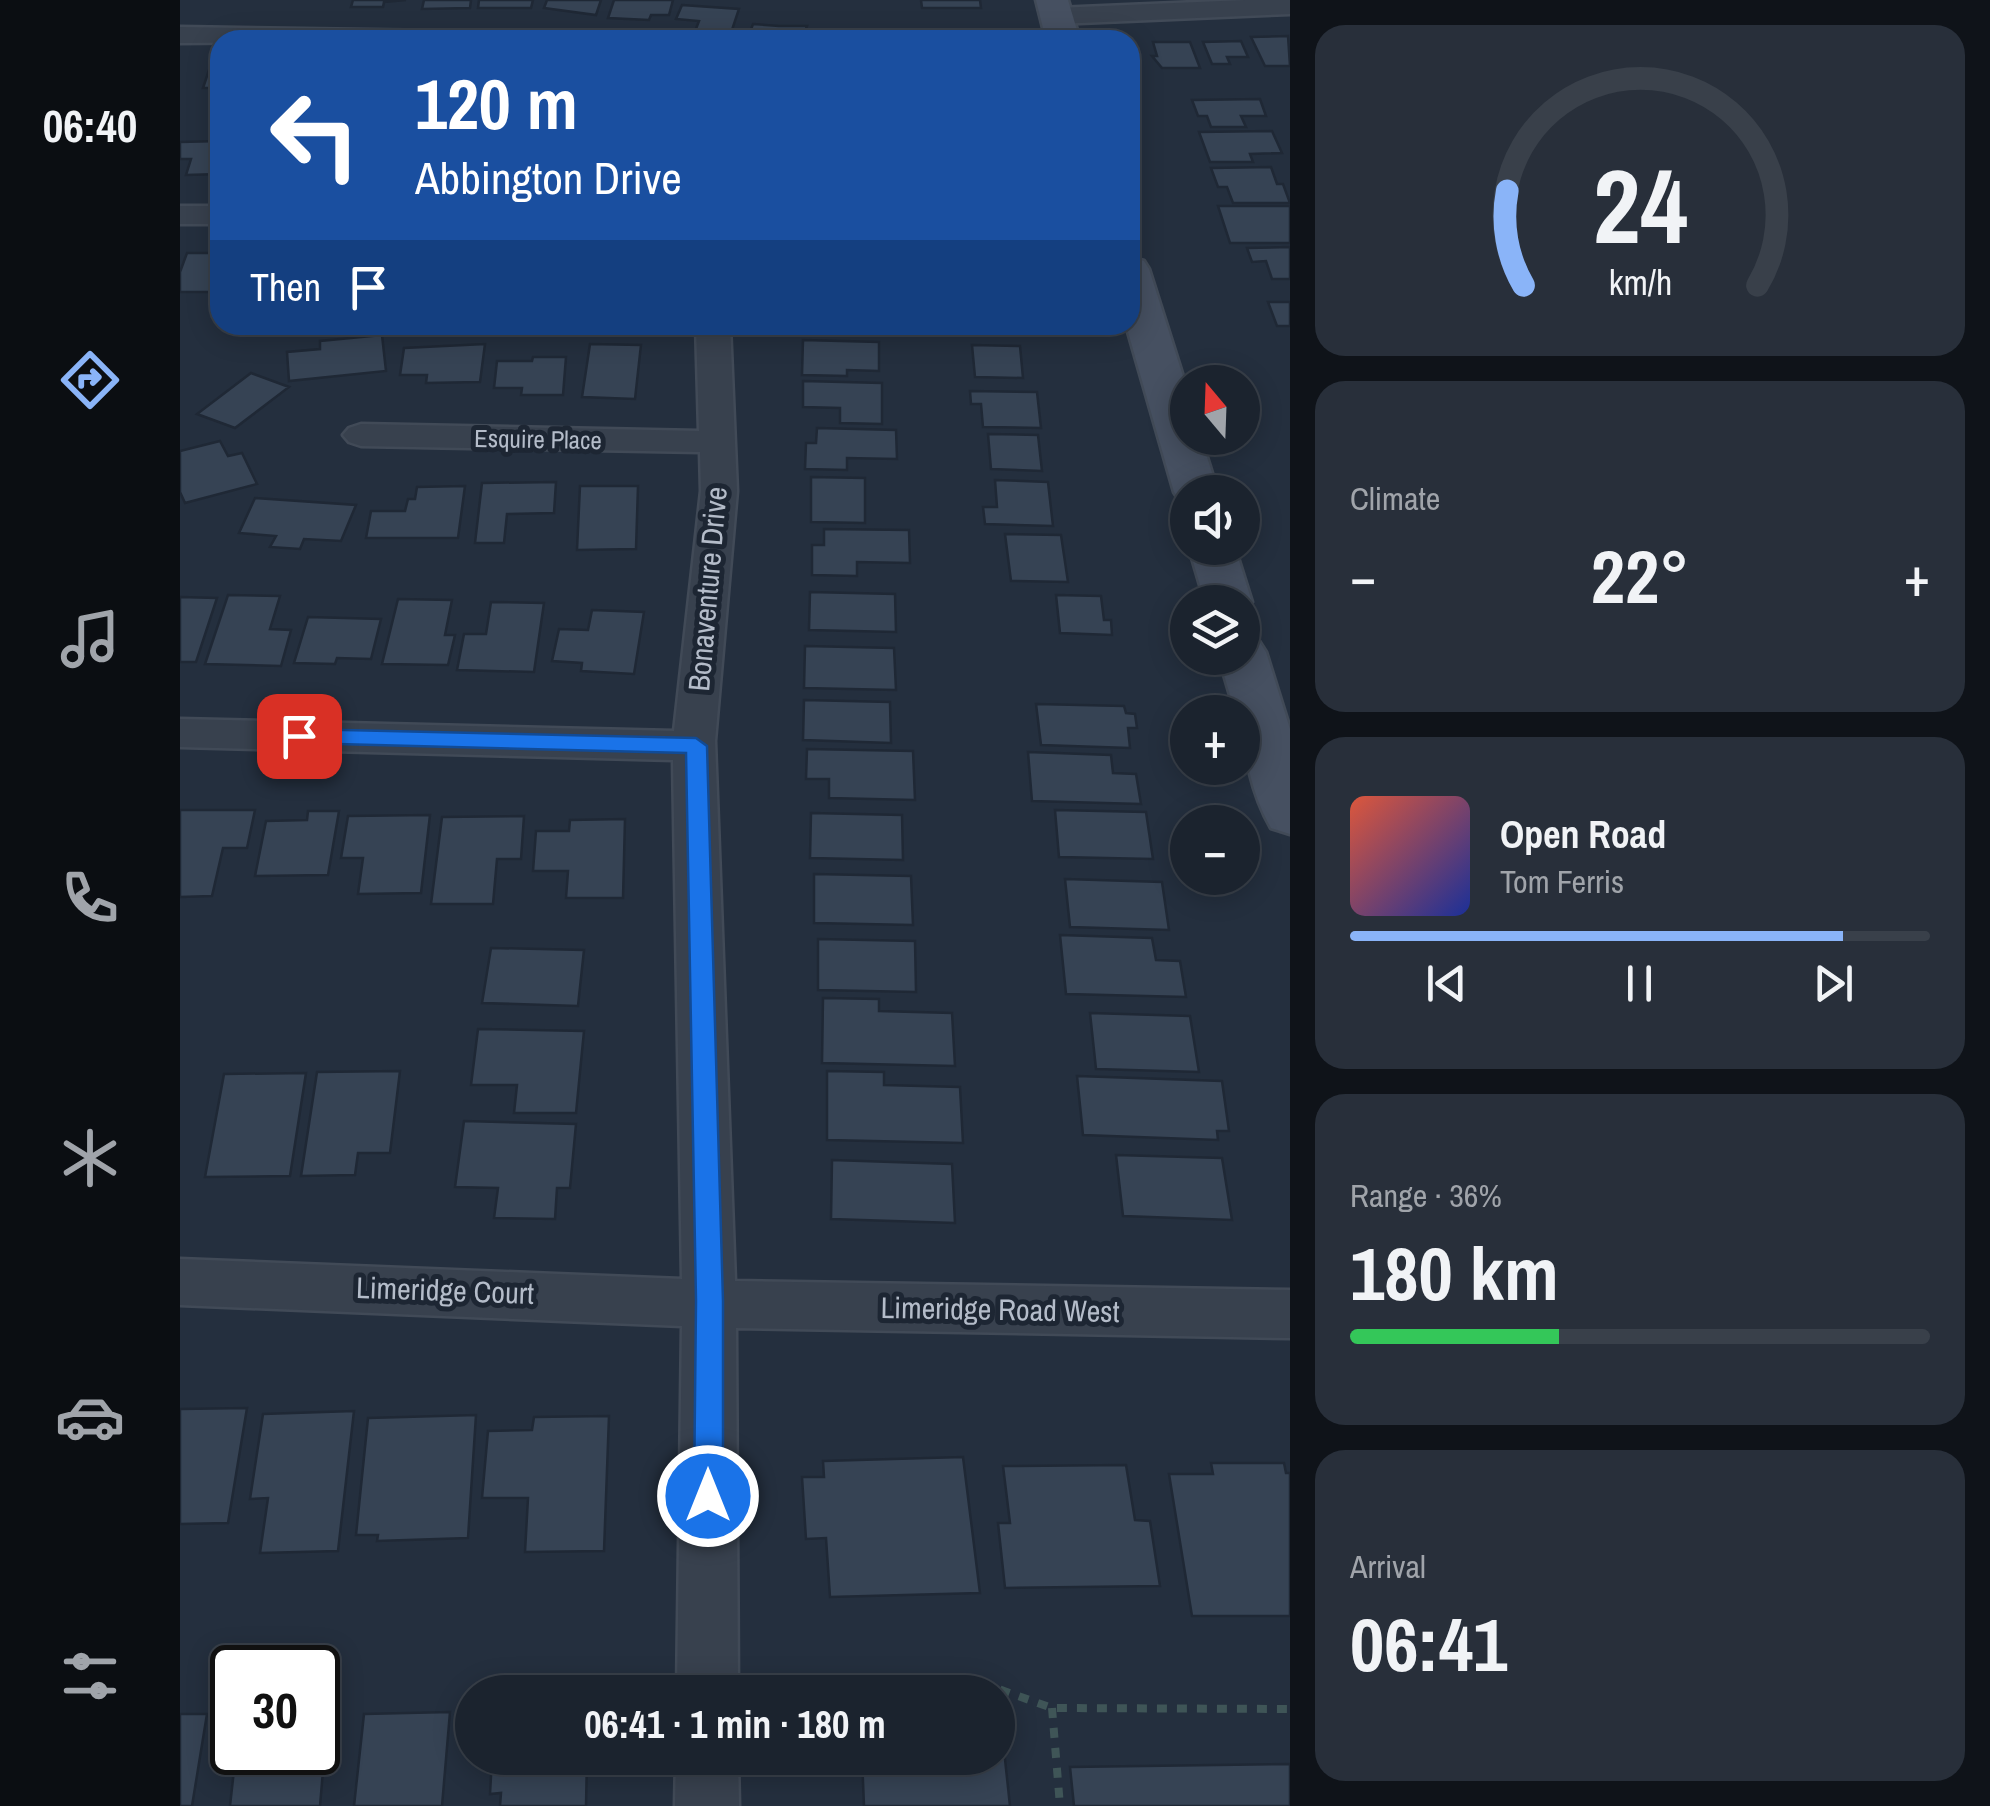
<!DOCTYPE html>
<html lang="en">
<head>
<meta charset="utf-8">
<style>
	:root { --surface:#1b232e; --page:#282f3a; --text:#f1f3f6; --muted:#a0a4aa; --line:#39404a; --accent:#8ab4f8 }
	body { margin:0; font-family:"Archivo Narrow",sans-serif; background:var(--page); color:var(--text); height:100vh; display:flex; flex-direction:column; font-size:38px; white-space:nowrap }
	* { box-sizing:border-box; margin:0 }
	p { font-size:32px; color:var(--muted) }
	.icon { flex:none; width:55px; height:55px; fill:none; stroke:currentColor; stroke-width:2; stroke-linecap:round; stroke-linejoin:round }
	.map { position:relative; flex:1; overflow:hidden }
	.sheet { display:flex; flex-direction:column; gap:25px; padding:25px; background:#0f1319; width:700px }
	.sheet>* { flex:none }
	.hud { position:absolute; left:30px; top:30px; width:930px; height:305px; border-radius:30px; box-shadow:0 5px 25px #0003,0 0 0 2px var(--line); background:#1a4fa0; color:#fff; overflow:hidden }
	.needle { width:65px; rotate:341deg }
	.fabs { position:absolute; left:990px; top:365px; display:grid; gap:20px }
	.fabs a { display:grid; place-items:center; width:90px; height:90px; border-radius:50%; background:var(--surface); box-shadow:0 5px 25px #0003,0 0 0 2px var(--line); font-size:50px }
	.speed { position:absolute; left:30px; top:1645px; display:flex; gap:20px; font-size:50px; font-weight:700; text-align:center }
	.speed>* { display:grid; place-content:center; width:130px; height:130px; border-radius:50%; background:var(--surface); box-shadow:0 5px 25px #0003,0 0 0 2px var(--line); line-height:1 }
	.speed .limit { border:5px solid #111; border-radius:15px; background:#fff; color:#111 }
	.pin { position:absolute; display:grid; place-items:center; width:85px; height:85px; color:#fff; margin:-42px; border-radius:20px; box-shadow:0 5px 15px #0006 }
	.me { position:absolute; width:110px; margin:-55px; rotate:0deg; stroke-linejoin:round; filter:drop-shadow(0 0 8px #0008) }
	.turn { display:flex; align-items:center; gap:35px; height:210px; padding:0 40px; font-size:45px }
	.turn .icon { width:130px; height:130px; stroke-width:2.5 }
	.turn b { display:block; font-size:70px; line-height:85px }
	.then { display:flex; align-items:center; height:95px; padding:0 40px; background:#0003; gap:20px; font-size:38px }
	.big { font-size:75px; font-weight:700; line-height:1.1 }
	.sheet .tile { flex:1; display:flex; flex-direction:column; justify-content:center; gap:15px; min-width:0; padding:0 35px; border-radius:30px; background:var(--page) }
	.sheet .dial { align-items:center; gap:0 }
	.dial svg { height:260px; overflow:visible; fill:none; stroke:var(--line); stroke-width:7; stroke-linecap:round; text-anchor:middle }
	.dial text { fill:var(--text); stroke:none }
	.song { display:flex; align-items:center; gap:30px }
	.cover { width:120px; height:120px; border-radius:15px; background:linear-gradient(135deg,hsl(10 70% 55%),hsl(230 70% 35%)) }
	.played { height:10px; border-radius:5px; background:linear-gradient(90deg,var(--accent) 85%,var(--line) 85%) }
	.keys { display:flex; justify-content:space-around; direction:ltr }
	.heat { display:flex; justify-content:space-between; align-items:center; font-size:55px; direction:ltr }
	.charge { height:15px; border-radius:8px; background:linear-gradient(90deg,#34c759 36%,var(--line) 0) }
	.trip { position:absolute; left:275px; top:1675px; width:560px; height:100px; border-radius:50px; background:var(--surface); box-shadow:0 5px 25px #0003,0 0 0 2px var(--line); font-weight:700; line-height:100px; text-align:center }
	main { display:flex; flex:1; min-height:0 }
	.tab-bar { display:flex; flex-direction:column; width:180px; justify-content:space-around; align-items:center; background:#0b0e12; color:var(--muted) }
	.tab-bar .icon { width:70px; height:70px }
	.tab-bar .on { color:var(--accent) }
	.tab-bar b { font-size:45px; color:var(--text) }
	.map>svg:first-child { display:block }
</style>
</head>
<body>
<main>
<nav class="tab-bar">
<b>06:40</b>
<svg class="icon on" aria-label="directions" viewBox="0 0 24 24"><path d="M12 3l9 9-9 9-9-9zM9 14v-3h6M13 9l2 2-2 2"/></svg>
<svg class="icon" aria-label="music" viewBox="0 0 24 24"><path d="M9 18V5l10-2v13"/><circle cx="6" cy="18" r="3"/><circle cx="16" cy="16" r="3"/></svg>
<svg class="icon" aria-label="phone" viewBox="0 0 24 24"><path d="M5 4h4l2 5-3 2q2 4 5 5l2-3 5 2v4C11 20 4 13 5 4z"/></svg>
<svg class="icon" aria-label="climate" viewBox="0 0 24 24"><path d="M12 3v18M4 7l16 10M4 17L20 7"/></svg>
<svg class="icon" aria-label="car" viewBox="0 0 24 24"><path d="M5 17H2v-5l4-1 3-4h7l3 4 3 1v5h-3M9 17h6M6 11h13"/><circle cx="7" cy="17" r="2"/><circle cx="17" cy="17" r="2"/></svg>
<svg class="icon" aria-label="filters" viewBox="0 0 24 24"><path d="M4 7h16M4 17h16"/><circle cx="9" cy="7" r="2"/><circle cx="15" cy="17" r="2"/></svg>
</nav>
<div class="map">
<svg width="1110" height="1806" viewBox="0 0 1110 1806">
	<rect width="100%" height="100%" fill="#242f3e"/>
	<path fill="#364354" stroke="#1f2835" stroke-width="2.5" d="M 173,0 L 226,0 L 204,2 L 203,7 L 171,7 Z
		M 244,0 L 291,0 L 290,8 L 242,9 Z
		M 299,0 L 353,0 L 351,8 L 298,8 Z
		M 367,0 L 421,0 L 416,15 L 364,8 Z
		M 434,0 L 493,0 L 489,15 L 471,15 L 469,20 L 428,18 Z
		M 741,0 L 800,0 L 801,8 L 742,8 Z
		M 502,5 L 559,9 L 550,36 L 514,34 L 519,21 L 496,19 Z
		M 573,24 L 599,26 L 627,26 L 622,40 L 567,40 Z
		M 1108,36 L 1110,66 L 1085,66 L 1071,37 Z
		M 1061,41 L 1068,57 L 1047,57 L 1050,64 L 1032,64 L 1023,42 Z
		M 973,42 L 1010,42 L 1020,68 L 982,68 L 972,56 L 977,56 Z
		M 30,67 L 40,67 L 40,88 L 23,88 Z
		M 1080,99 L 1086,116 L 1061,116 L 1066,127 L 1031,127 L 1027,116 L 1018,116 L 1012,100 Z
		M 1092,131 L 1102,153 L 1070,154 L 1073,162 L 1030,162 L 1019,132 Z
		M 40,141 L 40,174 L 6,175 L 11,159 L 0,159 L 0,142 Z
		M 1091,167 L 1097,184 L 1103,184 L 1110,203 L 1053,203 L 1047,187 L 1038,187 L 1031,168 Z
		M 1038,206 L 1110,206 L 1110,243 L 1050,243 Z
		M 1110,247 L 1110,279 L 1092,279 L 1086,261 L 1072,262 L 1067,248 Z
		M 7,253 L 40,253 L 40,292 L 0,292 L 0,272 Z
		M 1088,302 L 1110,302 L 1110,326 L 1097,326 Z
		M 634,325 L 681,325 L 681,335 L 633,334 Z
		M 785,325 L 840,325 L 841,334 L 786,333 Z
		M 202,335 L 206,371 L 109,381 L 107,352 L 140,349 L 140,341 Z
		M 623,340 L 699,342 L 699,371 L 667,370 L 667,376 L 622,375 Z
		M 305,344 L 300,382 L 246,383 L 247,375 L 220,375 L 224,348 Z
		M 410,344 L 461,345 L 455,399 L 402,397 Z
		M 792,345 L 840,346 L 843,378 L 795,377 Z
		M 353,357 L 386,357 L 383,395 L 341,395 L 342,388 L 314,388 L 317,361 L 352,361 Z
		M 71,373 L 109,387 L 55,428 L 17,414 Z
		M 623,381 L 702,383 L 702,424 L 660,423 L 660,408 L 623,407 Z
		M 790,391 L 857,392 L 861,428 L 803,427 L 801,404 L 791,404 Z
		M 637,428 L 716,430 L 717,459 L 667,458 L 667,470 L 625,469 L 626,443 L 636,443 Z
		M 808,434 L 858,435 L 862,471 L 811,469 Z
		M 40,441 L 48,456 L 62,453 L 77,484 L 5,503 L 0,492 L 0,451 Z
		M 631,477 L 685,478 L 685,523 L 631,522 Z
		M 815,480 L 868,482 L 873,526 L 805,524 L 803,507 L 817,507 Z
		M 376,482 L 374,513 L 327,514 L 324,543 L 295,543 L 302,483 Z
		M 285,486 L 278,538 L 186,538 L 191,511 L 225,511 L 228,499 L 235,499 L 237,487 Z
		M 400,486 L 458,486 L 456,549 L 397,550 Z
		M 75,498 L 176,505 L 161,541 L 124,539 L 120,549 L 90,547 L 96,536 L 59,533 Z
		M 644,529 L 729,530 L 730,563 L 677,562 L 677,576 L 632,575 L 632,545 L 644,545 Z
		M 825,534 L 881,535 L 888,582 L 831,581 Z
		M 630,592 L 715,594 L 716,632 L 629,630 Z
		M 48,595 L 100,596 L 90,629 L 111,630 L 101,666 L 25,664 Z
		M 876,595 L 921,596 L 924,620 L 931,620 L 932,635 L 880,633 Z
		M 0,597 L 37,598 L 16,662 L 0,662 Z
		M 218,599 L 272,600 L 265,635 L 275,635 L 268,665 L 202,664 Z
		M 311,602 L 364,603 L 354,672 L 277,670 L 284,634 L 306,634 Z
		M 412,610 L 464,612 L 454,674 L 401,671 L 402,663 L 372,661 L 379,629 L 408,630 Z
		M 128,617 L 201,619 L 191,659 L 157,658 L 155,664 L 114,663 Z
		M 625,646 L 714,648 L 716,690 L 624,688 Z
		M 624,700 L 710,702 L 711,743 L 623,740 Z
		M 856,704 L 944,706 L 946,713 L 955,714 L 957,728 L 948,728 L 950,748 L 861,745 Z
		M 627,749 L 733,751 L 735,800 L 649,798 L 649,779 L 626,779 Z
		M 848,752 L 931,755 L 933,773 L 956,774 L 961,804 L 852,801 Z
		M 0,810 L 75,810 L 67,848 L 43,848 L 32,896 L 0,897 Z
		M 875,810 L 966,812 L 973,859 L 879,857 Z
		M 128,811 L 159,811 L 148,875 L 75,876 L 86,821 L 127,820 Z
		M 631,813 L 722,815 L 723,860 L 630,858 Z
		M 250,815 L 241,893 L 178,894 L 183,858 L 161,858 L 168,816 Z
		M 344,816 L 341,859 L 317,859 L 313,904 L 251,904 L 262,817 Z
		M 445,819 L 443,898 L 386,898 L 388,871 L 353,871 L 356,831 L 389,831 L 390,820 Z
		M 634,874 L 731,876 L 733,925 L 634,923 Z
		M 885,879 L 982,882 L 989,930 L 890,927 Z
		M 880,935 L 972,938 L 976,960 L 1000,961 L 1006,997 L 886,994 Z
		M 638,939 L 735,941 L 736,992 L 638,990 Z
		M 311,948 L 404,950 L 398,1006 L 302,1003 Z
		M 643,998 L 699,999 L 699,1011 L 772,1013 L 775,1066 L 642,1063 Z
		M 910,1013 L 1010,1016 L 1019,1072 L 916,1069 Z
		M 298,1029 L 404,1031 L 396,1113 L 334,1113 L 337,1085 L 291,1085 Z
		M 220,1071 L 210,1153 L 178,1153 L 175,1175 L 121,1176 L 137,1072 Z
		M 647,1071 L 704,1072 L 704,1085 L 780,1087 L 783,1143 L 647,1140 Z
		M 126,1073 L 110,1176 L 25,1177 L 44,1074 Z
		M 897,1076 L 1042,1081 L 1049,1131 L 1037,1131 L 1038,1140 L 903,1135 Z
		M 284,1121 L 396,1124 L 390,1188 L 377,1188 L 375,1219 L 314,1218 L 318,1188 L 275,1187 Z
		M 936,1155 L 1042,1158 L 1052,1220 L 943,1216 Z
		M 652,1160 L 772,1164 L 775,1223 L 651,1219 Z
		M 67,1408 L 48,1523 L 0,1524 L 0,1409 Z
		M 174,1411 L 158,1551 L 80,1553 L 88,1498 L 70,1499 L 83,1414 Z
		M 296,1415 L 288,1538 L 197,1541 L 198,1535 L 176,1535 L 188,1418 Z
		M 429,1416 L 424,1551 L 345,1552 L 348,1498 L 302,1498 L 308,1431 L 352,1430 L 354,1417 Z
		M 783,1457 L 800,1593 L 650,1597 L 646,1538 L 626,1539 L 622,1477 L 644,1477 L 643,1461 Z
		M 1031,1463 L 1104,1463 L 1106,1473 L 1110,1473 L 1110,1616 L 1012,1616 L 989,1474 L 1033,1474 Z
		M 946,1465 L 955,1520 L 970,1521 L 980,1586 L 825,1588 L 818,1523 L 830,1523 L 823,1466 Z
		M 819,1703 L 830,1806 L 684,1806 L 682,1758 L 818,1758 Z
		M 138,1712 L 148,1712 L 140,1806 L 50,1806 L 56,1752 L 138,1752 Z
		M 270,1712 L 262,1806 L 174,1806 L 184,1714 Z
		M 0,1714 L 27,1714 L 12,1806 L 0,1806 Z
		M 312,1758 L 407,1758 L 406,1806 L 320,1806 L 321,1793 L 310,1794 Z
		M 1110,1764 L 1110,1806 L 894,1806 L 890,1767 Z"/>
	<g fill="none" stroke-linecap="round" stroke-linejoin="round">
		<g stroke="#414a57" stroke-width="5">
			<path id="minor" d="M 1065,0 L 1110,0 L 1110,14 L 877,24 L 864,16 L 877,8 Z
				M 0,27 L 327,32 L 341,40 L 0,43 Z
				M 0,206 L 40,206 L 40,224 L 0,224 Z
				M 516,325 L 550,325 L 557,491 L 535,741 L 555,1281 L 1110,1290 L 1110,1338 L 556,1328 L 558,1692 L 497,1692 L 502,1326 L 0,1305 L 0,1259 L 502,1279 L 493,760 L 0,747 L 0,719 L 494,731 L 521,491 L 520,452 L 181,446 L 169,442 L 163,435 L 169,428 L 181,424 L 519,431 Z
				M 496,1758 L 558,1758 L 559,1806 L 495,1806 Z"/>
		</g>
		<g stroke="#414a57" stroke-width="5">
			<path id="secondary" d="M 856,0 L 888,0 L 900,40 L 866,40 Z
				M 950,257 L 964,261 L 969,269 L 1008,392 L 1008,438 L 1021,438 L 1038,492 L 1008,492 L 1008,503 L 1000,501 L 994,492 L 946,325 L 950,325 Z
				M 1009,548 L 1055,548 L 1072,602 L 1065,613 L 1062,602 L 1025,602 Z
				M 1062,636 L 1079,641 L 1086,652 L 1110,729 L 1110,834 L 1091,828 C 1072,795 1062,750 1062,712 L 1055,712 L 1039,658 L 1062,658 Z"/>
		</g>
		<path stroke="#3f5557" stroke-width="8" stroke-dasharray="10 10" stroke-linecap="butt" d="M 601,1692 L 807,1685 L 872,1708 L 1110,1709
			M 872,1708 L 880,1806"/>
		<use href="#minor" fill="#38414e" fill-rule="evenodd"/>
		<use href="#secondary" fill="#465061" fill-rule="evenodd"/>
	</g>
	<path fill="#1a73e8" stroke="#114b97" stroke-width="2.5" d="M 119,729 L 516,738 L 527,746 L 543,1301 L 543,1496 L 539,1506 L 528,1510 L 518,1506 L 514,1496 L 516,1301 L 506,753 L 119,743 L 109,736 Z"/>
	<g text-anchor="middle" stroke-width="10" stroke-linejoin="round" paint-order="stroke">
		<g font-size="25" fill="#b4bcc9" stroke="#1d2633">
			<text transform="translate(358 439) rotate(1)" y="9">Esquire Place</text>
		</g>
		<g font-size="30" fill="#b4bcc9" stroke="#1d2633">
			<text transform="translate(528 589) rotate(-85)" y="10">Bonaventure Drive</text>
			<text transform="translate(265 1291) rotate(2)" y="10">Limeridge Court</text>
			<text transform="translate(820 1310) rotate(1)" y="10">Limeridge Road West</text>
		</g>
	</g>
</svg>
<div class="fabs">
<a><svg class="needle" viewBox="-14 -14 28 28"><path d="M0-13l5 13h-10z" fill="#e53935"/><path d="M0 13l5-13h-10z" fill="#a0a4aa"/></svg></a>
<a><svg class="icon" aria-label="sound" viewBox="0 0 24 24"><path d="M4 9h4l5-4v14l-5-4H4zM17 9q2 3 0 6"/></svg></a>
<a><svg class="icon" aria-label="layers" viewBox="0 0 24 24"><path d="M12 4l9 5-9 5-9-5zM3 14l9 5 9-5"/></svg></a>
<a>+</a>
<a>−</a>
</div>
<div class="speed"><div class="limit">30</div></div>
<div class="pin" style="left:119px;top:736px;background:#d93025"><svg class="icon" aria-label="arrive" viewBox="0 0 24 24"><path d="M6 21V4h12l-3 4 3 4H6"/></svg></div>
<svg class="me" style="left:528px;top:1496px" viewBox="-20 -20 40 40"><circle r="17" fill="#1a73e8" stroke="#fff" stroke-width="3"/><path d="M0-11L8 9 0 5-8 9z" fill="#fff"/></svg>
<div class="trip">06:41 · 1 min · 180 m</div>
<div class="hud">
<div class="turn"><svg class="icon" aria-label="left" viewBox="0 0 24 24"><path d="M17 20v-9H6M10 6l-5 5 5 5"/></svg><div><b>120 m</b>Abbington Drive</div></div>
<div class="then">Then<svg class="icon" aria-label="arrive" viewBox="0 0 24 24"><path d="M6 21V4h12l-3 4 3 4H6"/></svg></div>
</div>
</div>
<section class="sheet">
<div class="tile dial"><svg viewBox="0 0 100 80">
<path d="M14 69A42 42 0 1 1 86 69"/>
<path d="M14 69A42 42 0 0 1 9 40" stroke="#8ab4f8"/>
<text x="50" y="56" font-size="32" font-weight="700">24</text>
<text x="50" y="72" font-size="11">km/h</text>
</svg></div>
<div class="tile"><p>Climate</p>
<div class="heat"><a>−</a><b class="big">22°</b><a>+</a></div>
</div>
<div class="tile">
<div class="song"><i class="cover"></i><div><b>Open Road</b><p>Tom Ferris</p></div></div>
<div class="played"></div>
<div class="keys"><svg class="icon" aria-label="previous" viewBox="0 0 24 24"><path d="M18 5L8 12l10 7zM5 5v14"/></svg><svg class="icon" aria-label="pause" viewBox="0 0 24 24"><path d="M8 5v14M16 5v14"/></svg><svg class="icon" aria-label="next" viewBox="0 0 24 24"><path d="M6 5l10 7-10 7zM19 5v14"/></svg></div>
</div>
<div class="tile"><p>Range · 36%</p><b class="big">180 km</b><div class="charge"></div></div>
<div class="tile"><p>Arrival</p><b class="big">06:41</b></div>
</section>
</main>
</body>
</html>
